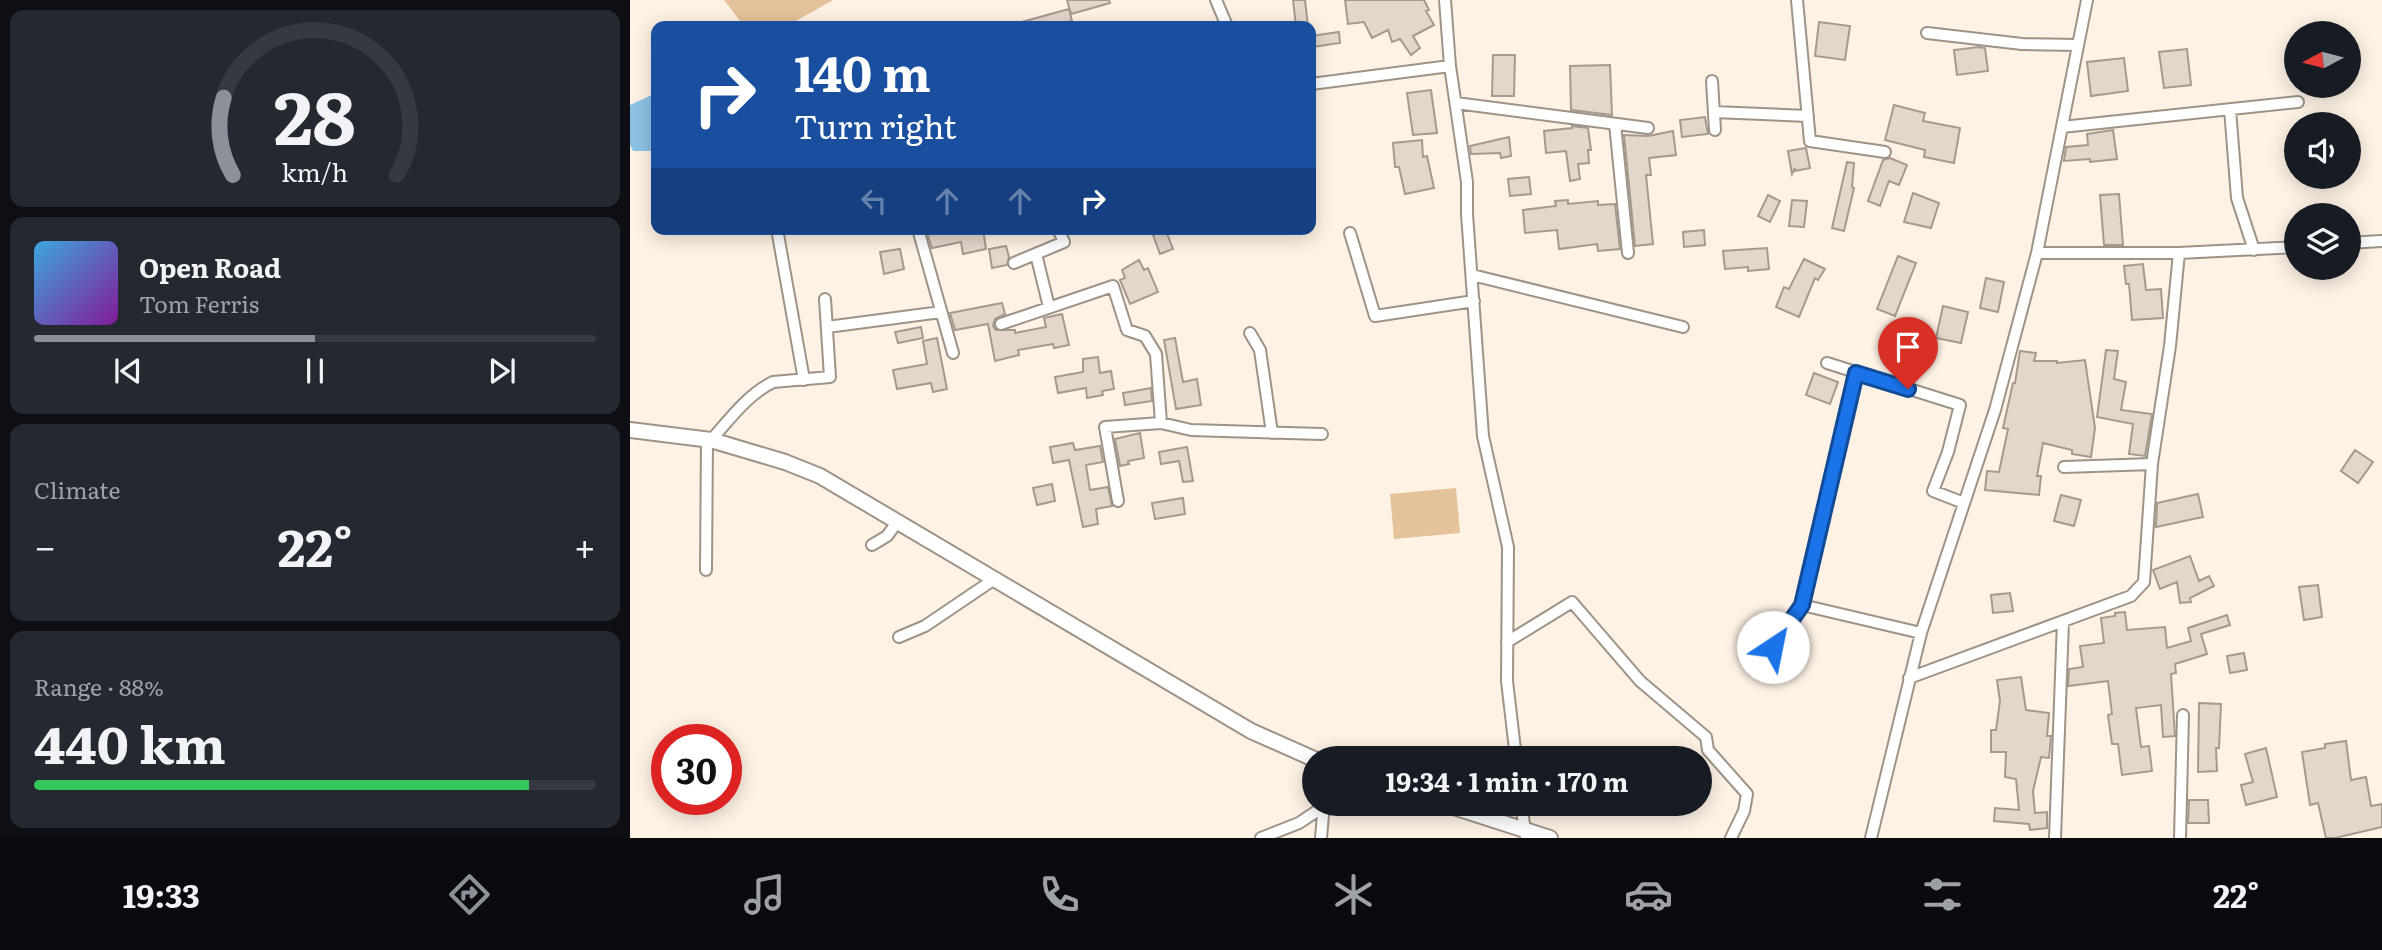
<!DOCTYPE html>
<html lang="en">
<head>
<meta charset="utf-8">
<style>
	:root { --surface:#171b24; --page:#242831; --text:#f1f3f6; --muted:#9ea1a6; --line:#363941; --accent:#8c9099 }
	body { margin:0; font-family:Literata,serif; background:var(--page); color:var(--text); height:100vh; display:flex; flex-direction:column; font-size:26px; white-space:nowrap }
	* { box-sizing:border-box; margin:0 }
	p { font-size:23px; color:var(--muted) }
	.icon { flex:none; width:38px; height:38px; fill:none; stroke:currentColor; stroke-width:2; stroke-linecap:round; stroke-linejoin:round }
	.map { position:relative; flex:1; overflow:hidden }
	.details { display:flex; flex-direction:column; gap:10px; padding:10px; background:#0d0f14; width:630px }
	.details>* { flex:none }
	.top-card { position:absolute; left:21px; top:21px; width:665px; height:214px; border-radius:14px; box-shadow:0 4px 18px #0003; background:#1a4fa0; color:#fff; overflow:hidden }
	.needle { width:46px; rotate:263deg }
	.fabs { position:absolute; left:1654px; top:21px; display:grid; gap:14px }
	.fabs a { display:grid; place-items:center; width:77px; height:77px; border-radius:50%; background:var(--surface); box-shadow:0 4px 18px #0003; font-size:35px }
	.speed { position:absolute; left:21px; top:724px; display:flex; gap:14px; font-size:35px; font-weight:700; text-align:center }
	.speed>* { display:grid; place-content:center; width:91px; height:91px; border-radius:50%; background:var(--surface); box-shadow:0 4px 18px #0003; line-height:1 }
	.speed .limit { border:10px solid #d22; background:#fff; color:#111 }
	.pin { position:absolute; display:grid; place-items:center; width:60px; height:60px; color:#fff; margin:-72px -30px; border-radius:50% 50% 50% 0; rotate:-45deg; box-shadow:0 0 7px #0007 }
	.pin .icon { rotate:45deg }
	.me { position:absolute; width:77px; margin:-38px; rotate:34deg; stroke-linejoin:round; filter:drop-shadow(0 0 5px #0008) }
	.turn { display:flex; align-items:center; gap:24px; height:147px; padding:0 28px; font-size:32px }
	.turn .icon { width:91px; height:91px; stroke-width:2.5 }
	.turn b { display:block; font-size:49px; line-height:60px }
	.lanes { display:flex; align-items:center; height:66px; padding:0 28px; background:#0003; justify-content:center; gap:35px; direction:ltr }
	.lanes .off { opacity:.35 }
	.big { font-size:52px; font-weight:700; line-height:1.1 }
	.details .card { flex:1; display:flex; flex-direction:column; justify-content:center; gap:10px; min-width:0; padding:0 24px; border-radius:14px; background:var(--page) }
	.details .dial { align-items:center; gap:0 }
	.dial svg { height:182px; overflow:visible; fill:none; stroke:var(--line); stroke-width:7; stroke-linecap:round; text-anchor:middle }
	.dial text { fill:var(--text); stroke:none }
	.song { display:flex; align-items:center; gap:21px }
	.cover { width:84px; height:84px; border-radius:10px; background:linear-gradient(135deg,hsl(200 70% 55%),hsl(290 70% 35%)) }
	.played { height:7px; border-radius:4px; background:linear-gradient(90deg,var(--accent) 50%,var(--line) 50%) }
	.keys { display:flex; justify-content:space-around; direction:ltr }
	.heat { display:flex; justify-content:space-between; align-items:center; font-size:38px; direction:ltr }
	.charge { height:10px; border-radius:5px; background:linear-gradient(90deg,#34c759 88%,var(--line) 0) }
	.trip { position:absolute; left:672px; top:746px; width:410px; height:70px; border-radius:35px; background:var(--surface); box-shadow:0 4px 18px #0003; font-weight:700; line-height:70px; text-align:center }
	.menu { display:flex; height:112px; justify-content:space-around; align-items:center; background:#090b0e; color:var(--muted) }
	.menu .icon { width:49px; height:49px }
	.menu .current { color:var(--accent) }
	.menu b { font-size:32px; color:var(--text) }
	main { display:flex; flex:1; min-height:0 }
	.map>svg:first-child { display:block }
</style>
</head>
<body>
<main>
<section class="details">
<div class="card dial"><svg viewBox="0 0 100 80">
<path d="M14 69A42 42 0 1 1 86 69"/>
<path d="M14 69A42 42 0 0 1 10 35" stroke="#8c9099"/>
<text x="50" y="56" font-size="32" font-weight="700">28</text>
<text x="50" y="72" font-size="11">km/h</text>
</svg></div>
<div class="card">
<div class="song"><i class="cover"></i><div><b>Open Road</b><p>Tom Ferris</p></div></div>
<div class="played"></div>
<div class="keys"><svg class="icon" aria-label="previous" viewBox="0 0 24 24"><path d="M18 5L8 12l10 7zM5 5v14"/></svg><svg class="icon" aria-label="pause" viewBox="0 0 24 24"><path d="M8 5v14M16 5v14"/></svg><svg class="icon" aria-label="next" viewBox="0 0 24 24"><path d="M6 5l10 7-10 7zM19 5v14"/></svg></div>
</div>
<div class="card"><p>Climate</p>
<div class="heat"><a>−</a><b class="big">22°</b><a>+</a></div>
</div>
<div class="card"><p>Range · 88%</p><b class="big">440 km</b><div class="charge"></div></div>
</section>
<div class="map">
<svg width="1752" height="838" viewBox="0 0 1752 838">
	<rect width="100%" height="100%" fill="#fef2e4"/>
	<path fill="#e4c39a" d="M 94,0 L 203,0 L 157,26 L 114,26 Z
		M 826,488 L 830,533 L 764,539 L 760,494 Z"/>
	<path fill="#8cc2e2" d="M 26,93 L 26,151 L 3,151 L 0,145 L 0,105 Z"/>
	<path fill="#e2d7c9" stroke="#a59a8d" stroke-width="2" d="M 437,0 L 479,0 L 480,3 L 441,14 Z
		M 663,0 L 675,0 L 678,26 L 666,26 Z
		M 715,0 L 794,0 L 799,10 L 796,11 L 804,25 L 783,36 L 790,48 L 781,55 L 770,39 L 762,42 L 758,30 L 742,38 L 734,22 L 718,24 Z
		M 439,9 L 442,21 L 420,26 L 389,26 L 388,23 Z
		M 1189,22 L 1220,26 L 1215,60 L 1185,56 Z
		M 709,32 L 710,43 L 682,47 L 681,36 Z
		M 1349,47 L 1355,48 L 1358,71 L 1327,75 L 1324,50 Z
		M 1557,49 L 1561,85 L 1534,88 L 1529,52 Z
		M 863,55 L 885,55 L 884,96 L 862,96 Z
		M 1494,58 L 1498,91 L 1461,96 L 1457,62 Z
		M 980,65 L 982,115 L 941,110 L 940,66 Z
		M 801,90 L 807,133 L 783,135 L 777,93 Z
		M 1264,105 L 1295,113 L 1293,121 L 1330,128 L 1324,163 L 1294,157 L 1295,150 L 1255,140 Z
		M 1075,117 L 1078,134 L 1052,137 L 1050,120 Z
		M 942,126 L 958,128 L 961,150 L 958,150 L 959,163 L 948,164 L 950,179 L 940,181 L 936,151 L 916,153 L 914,131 L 942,128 Z
		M 1483,130 L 1487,159 L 1460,162 L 1460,159 L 1434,161 L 1436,147 L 1458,145 L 1457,134 Z
		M 1043,131 L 1046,155 L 1019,158 L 1021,175 L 1016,175 L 1023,244 L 1005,246 L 994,135 L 1018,136 Z
		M 879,137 L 881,156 L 871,158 L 870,153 L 841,154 L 840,146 Z
		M 792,140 L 793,157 L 797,156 L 804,188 L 775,194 L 769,167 L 765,167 L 763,143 Z
		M 1176,148 L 1180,168 L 1165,171 L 1165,168 L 1162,174 L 1158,151 Z
		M 1260,158 L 1277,165 L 1269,185 L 1259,181 L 1250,206 L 1238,201 L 1253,160 Z
		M 1217,162 L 1224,163 L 1222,187 L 1224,188 L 1214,231 L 1202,228 Z
		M 899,177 L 901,194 L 880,196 L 878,179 Z
		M 1283,193 L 1309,203 L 1301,228 L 1274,222 Z
		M 1489,194 L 1493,245 L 1474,245 L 1470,195 Z
		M 1138,195 L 1150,201 L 1140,222 L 1128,216 Z
		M 938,200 L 938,204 L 968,201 L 968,205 L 985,204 L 990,249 L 968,251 L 967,244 L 929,249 L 927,230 L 895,233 L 893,210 L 926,206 L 925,201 Z
		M 1162,200 L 1177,201 L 1174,227 L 1159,226 Z
		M 353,229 L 356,249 L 333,254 L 331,242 L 302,248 L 296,230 Z
		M 1074,230 L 1075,245 L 1054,247 L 1053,232 Z
		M 536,231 L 543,249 L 530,254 L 523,235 Z
		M 376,246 L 379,257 L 377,265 L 362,268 L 359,249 Z
		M 1137,248 L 1139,269 L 1118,271 L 1118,267 L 1095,269 L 1093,251 Z
		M 270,249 L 274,269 L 254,274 L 250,252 Z
		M 1268,256 L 1286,263 L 1265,316 L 1247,309 Z
		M 1174,259 L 1195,269 L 1188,280 L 1185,278 L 1169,317 L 1146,307 L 1154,287 L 1159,289 Z
		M 509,260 L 514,270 L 518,268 L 528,292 L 500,304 L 490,280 L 495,278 L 492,270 Z
		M 1513,264 L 1516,290 L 1531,289 L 1533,318 L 1502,320 L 1499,284 L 1496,284 L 1494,266 Z
		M 1356,278 L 1374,282 L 1368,312 L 1350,308 Z
		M 372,303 L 375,314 L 365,319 L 363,326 L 366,330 L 385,330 L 385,333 L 416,327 L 414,318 L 432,314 L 439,345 L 424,348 L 423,344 L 388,350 L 389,355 L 365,361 L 358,324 L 325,330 L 320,313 Z
		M 1313,306 L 1338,312 L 1331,343 L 1306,338 Z
		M 291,327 L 293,338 L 268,343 L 265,332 Z
		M 307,338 L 317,389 L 303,392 L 301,383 L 267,389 L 263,370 L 297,364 L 293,341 Z
		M 545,338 L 553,382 L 567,379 L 571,405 L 546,409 L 534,340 Z
		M 1476,350 L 1488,351 L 1484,379 L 1496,382 L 1491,410 L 1522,414 L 1515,456 L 1499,454 L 1503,424 L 1467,417 Z
		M 1390,351 L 1406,353 L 1404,361 L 1427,361 L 1427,363 L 1455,360 L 1465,428 L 1461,457 L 1442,454 L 1442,450 L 1413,443 L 1407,476 L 1411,476 L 1409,495 L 1355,490 L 1357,471 L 1369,472 L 1378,429 L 1373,428 L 1383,383 L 1385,383 Z
		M 468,357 L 470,373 L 481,371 L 484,389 L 472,391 L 473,395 L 457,398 L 456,388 L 428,393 L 425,377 L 453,372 L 453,359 Z
		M 1184,373 L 1208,382 L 1200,404 L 1176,395 Z
		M 521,388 L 522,401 L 495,405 L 493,393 Z
		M 510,433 L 514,458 L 498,461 L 499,464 L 490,466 L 485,439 Z
		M 443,443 L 445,450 L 470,446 L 473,462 L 456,465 L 460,490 L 478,487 L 482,506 L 466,509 L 468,524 L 453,527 L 439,460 L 423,463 L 420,447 Z
		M 557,447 L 563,481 L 553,482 L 549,461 L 531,464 L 529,452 Z
		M 1725,450 L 1743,462 L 1728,483 L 1711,471 Z
		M 422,484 L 425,501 L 407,505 L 403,488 Z
		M 1568,494 L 1573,517 L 1526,527 L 1527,503 Z
		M 1431,495 L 1451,500 L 1444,526 L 1424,521 Z
		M 553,498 L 555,514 L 525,519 L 522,503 Z
		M 1560,556 L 1569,581 L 1579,576 L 1584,586 L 1560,598 L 1561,602 L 1550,603 L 1547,582 L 1530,589 L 1523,570 Z
		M 1688,585 L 1692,617 L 1674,620 L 1669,587 Z
		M 1380,593 L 1383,611 L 1363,613 L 1361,595 Z
		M 1495,612 L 1497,630 L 1535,627 L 1537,648 L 1561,641 L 1558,628 L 1597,615 L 1600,625 L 1571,634 L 1577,654 L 1545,664 L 1546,673 L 1541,674 L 1545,736 L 1533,737 L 1531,705 L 1506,708 L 1511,747 L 1519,746 L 1522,771 L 1492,775 L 1488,744 L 1482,744 L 1478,715 L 1482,714 L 1478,681 L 1438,686 L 1439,669 L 1453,667 L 1450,646 L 1474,643 L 1471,618 L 1485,616 L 1485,613 Z
		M 1614,653 L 1617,670 L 1600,673 L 1597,656 Z
		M 1391,677 L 1396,710 L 1419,713 L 1417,736 L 1421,736 L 1419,758 L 1411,757 L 1403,791 L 1405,813 L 1417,812 L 1417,828 L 1400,830 L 1399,824 L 1364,821 L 1365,808 L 1389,810 L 1386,779 L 1375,777 L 1376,752 L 1361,752 L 1361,730 L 1366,730 L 1370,701 L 1367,680 Z
		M 1569,703 L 1591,704 L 1589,748 L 1586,748 L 1587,771 L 1568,772 Z
		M 1716,741 L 1721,780 L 1736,777 L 1741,806 L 1752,804 L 1752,827 L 1705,838 L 1696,838 L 1688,803 L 1680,805 L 1672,752 L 1695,748 L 1695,744 Z
		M 1636,748 L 1647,797 L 1616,805 L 1611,785 L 1623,782 L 1615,754 Z
		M 1559,800 L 1578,800 L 1579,823 L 1558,823 Z"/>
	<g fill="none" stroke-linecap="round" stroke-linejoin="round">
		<g stroke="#9d9386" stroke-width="14">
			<path id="street" d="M 586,0 L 597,26
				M 815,0 L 820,66 L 837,182 L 837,214 L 853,436 L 878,547 L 877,681 L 886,758
				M 1167,0 L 1180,141 L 1255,152
				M 1297,33 L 1392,44 L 1448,45
				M 1082,81 L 1085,130
				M 681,84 L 820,66
				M 826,103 L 1018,128
				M 1600,109 L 1607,198 L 1624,250
				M 1084,112 L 1178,116
				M 985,124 L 998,253
				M 1432,127 L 1668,102
				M 147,229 L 174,380
				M 288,229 L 323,353
				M 720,233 L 745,316 L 844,301
				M 1718,243 L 1751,241
				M 1407,253 L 1549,253 L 1666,247
				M 406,254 L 419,307
				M 384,263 L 434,242 L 428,229
				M 842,275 L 1053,327
				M 371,324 L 483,286 L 497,330 L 515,336 L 526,354 L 531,423
				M 197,327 L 311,312
				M 620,333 L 630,350 L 642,433
				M 1197,363 L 1330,405 L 1318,452 L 1303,491 L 1334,503
				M 81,440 C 100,419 117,395 143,382 L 200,377 L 195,299
				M 1434,467 L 1522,464
				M 488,501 L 475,427 L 531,423 L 561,430 L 692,434
				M 242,545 L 257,536 L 268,521
				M 76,570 L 77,440
				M 1172,605 L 1291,633
				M 269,637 L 295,626 L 366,578
				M 877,642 L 942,602 L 1010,681 L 1076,737 L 1078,750 L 1117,794 L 1114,811 L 1101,838
				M 1129,668 L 1172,605 L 1226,373
				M 1279,678 L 1501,596 L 1514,582 L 1522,464 L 1540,346 L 1549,253
				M 891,803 L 896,838
				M 631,838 L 669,823 L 693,807
				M 691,838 L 694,803
				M 1241,838 L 1291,633 L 1365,410 L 1407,253 L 1457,0
				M 1425,838 L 1433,621
				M 1550,838 L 1553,715"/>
		</g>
		<g stroke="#9d9386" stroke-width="18">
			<path id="secondary" d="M 0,430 L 81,440 L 155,462 L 190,476 L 621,731 L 684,759
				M 811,803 L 920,838"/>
		</g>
		<use href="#street" stroke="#fff" stroke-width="10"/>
		<use href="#secondary" stroke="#fff" stroke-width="14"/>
	</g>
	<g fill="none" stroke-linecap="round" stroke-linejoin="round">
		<g stroke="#114b97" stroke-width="18">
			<path id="route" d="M 1143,647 L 1172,605 L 1226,373 L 1278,389"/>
		</g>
		<use href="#route" stroke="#1a73e8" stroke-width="12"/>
	</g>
</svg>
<div class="fabs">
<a><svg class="needle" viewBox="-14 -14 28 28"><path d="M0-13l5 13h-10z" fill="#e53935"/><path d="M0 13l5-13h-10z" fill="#9ea1a6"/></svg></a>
<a><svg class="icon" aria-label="sound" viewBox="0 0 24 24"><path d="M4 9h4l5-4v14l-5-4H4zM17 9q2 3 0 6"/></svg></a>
<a><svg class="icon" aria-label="layers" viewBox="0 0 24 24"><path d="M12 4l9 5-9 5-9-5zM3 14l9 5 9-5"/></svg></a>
</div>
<div class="speed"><div class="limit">30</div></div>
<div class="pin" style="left:1278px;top:389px;background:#d93025"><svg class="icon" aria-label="arrive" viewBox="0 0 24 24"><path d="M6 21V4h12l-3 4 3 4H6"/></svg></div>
<svg class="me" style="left:1143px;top:647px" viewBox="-20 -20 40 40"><circle r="19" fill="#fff"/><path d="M0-13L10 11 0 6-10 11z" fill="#1a73e8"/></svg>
<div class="trip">19:34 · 1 min · 170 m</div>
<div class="top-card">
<div class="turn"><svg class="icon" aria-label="right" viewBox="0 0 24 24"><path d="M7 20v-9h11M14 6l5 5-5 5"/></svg><div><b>140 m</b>Turn right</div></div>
<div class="lanes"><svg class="icon off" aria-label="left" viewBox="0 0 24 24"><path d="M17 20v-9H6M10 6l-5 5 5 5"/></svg><svg class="icon off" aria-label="ahead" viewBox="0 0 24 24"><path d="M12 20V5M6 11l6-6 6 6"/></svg><svg class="icon off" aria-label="ahead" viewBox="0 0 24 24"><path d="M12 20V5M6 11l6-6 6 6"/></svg><svg class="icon" aria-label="right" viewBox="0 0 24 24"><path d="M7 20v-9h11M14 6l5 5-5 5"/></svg></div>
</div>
</div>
</main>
<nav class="menu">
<b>19:33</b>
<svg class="icon current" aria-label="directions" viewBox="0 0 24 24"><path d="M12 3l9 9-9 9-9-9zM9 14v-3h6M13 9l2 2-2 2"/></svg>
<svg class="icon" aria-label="music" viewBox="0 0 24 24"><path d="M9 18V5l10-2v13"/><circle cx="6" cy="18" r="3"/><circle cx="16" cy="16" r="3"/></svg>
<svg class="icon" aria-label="phone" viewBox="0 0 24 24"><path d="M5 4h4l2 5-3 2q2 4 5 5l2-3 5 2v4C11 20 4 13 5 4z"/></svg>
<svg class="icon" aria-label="climate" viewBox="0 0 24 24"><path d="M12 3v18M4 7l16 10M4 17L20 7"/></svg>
<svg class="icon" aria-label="car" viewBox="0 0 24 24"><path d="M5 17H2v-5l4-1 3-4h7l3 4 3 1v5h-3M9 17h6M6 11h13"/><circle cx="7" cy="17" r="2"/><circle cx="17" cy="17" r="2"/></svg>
<svg class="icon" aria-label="filters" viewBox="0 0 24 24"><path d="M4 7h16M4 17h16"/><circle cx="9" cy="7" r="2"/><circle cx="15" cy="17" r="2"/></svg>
<b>22°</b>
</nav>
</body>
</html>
